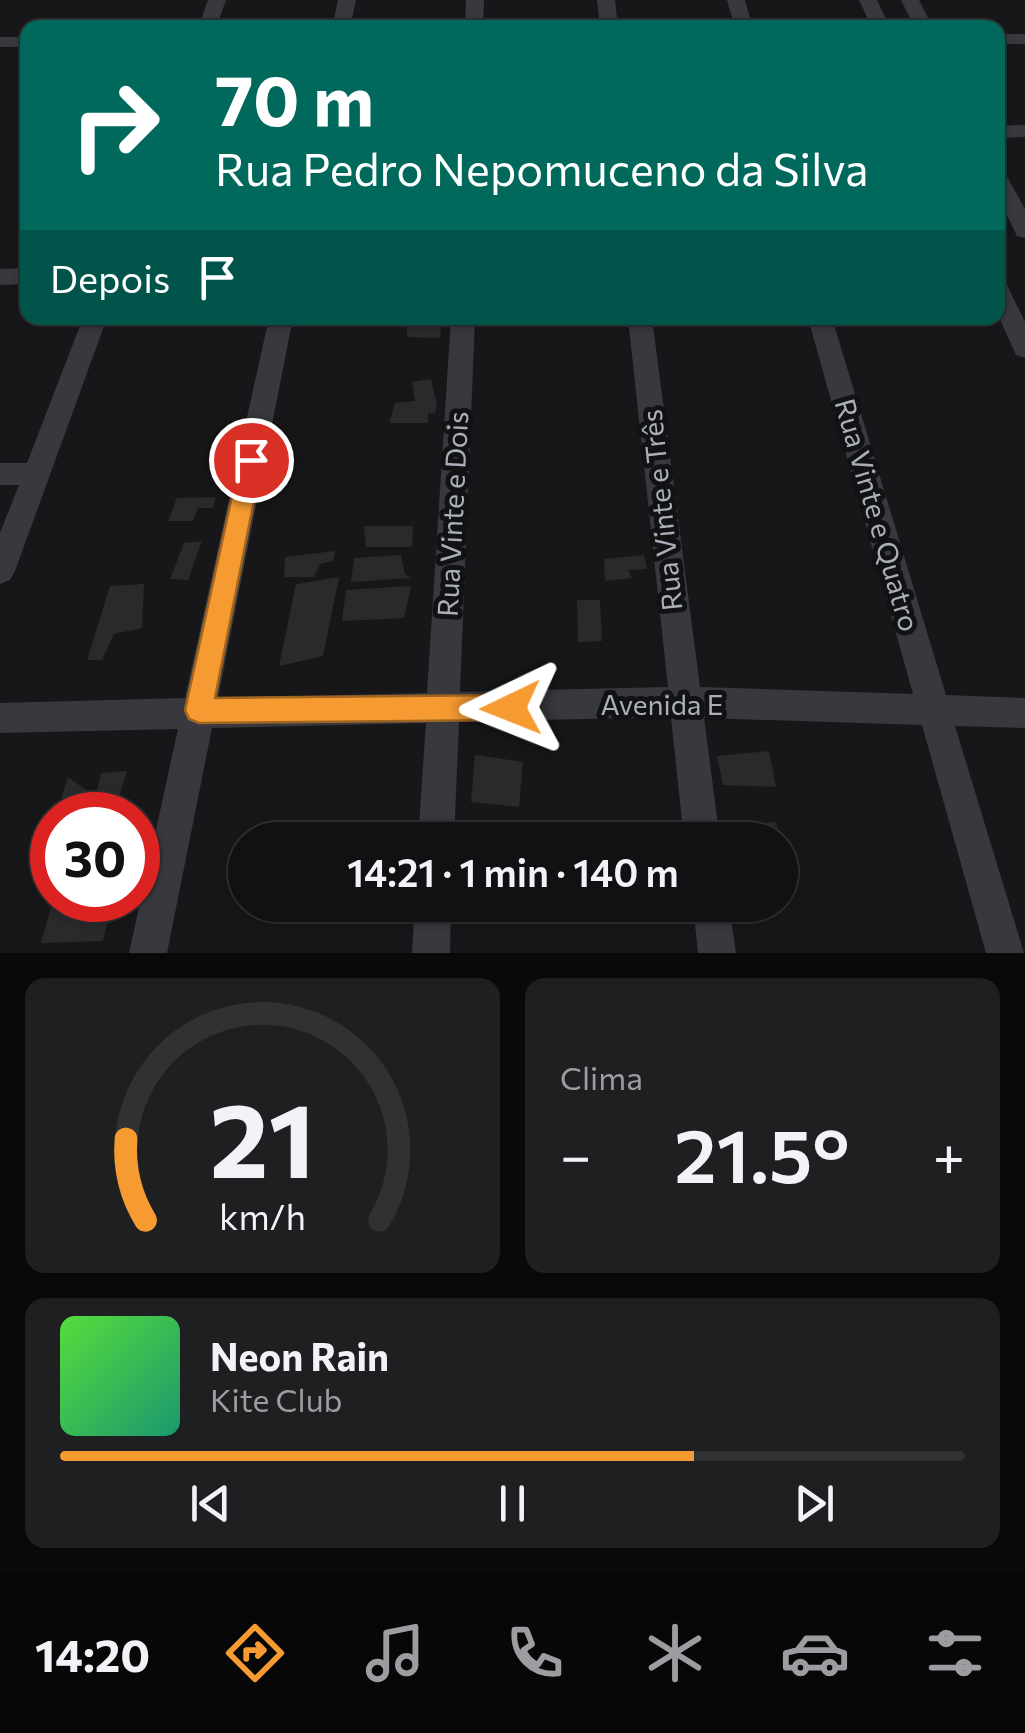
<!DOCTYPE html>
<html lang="pt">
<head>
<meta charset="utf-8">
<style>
	:root { --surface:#111113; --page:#1e1f21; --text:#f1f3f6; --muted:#9c9da0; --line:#303133; --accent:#f69b32 }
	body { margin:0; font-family:Commissioner,sans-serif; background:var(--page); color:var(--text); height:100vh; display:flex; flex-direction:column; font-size:38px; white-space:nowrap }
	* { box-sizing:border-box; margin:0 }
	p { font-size:32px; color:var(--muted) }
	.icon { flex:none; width:55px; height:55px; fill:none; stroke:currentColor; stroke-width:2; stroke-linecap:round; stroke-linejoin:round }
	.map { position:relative; height:953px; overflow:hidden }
	.panel { display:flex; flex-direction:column; gap:25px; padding:25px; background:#09090a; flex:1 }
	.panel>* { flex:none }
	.hud { position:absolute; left:20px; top:20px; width:985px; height:305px; border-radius:20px; box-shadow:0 2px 8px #0004,0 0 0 2px var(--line); background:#00695c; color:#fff; overflow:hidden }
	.speed { position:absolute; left:30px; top:792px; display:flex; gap:20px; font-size:50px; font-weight:700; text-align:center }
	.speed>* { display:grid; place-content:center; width:130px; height:130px; border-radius:50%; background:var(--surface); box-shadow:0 2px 8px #0004,0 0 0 2px var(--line); line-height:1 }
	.speed .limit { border:15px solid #d22; background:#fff; color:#111 }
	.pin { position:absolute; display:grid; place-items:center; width:85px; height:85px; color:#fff; margin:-42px; border:5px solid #fff; border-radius:50%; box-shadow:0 2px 10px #0007 }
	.me { position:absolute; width:110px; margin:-55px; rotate:268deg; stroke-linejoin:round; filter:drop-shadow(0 0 8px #0008) }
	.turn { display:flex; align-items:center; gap:35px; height:210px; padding:0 30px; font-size:45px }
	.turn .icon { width:130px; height:130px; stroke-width:2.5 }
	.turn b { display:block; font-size:70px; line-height:85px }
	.then { display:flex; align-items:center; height:95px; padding:0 30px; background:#0003; gap:20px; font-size:38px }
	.big { font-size:75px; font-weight:600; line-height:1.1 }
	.panel .widget { flex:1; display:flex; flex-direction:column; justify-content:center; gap:15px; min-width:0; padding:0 35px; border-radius:20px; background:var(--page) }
	.panel .dial { align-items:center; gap:0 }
	.dial svg { height:260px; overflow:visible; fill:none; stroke:var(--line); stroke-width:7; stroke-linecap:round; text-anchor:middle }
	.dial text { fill:var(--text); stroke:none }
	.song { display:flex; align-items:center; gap:30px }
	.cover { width:120px; height:120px; border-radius:15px; background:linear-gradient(135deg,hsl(110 70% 55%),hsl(160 70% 35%)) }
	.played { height:10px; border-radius:5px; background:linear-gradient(90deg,var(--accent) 70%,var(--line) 70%) }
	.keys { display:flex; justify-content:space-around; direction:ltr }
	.heat { display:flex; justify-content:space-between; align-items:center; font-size:55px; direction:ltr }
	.panel .tiles { flex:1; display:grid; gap:25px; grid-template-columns:1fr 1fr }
	.widget:last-child { grid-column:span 2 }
	.trip { position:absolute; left:228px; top:822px; width:570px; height:100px; border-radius:50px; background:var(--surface); box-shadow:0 2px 8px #0004,0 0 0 2px var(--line); font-weight:600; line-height:100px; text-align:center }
	.menu { display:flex; height:160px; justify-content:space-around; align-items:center; background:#070708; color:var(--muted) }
	.menu .icon { width:70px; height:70px }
	.menu .selected { color:var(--accent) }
	.menu b { font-size:45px; color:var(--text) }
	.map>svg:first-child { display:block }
</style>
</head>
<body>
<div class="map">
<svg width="1025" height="953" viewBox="0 0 1025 953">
	<rect width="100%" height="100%" fill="#171719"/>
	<path fill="#2a2a2d" d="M 442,318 L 440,338 L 407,337 L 407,323 Z
		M 431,379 L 437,404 L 435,413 L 428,413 L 428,423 L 389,423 L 395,403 L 415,401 L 412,382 Z
		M 216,497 L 213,508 L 198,508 L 193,521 L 168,521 L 177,498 Z
		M 364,526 L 413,526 L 412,547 L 366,547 Z
		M 202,541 L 188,580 L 170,579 L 184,543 Z
		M 335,551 L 333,561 L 320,564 L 314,577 L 284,577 L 285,557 Z
		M 401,555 L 405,574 L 411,578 L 351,582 L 354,558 Z
		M 644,555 L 647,569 L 628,570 L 632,578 L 605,581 L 604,559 Z
		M 339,577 L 323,656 L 279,666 L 296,584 Z
		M 144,584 L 142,628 L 114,634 L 102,660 L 87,660 L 110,586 Z
		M 411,586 L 404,618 L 342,621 L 346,590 Z
		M 577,600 L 600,600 L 602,641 L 578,642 Z
		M 769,751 L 776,787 L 723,785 L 717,756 Z
		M 475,755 L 523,762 L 519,807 L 471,802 Z
		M 127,771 L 113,815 L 91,815 L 101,773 Z
		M 68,777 L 86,790 L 79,815 L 56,815 Z
		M 776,822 L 780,840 L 722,840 L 720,828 Z
		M 112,901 L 103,941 L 41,943 L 52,904 Z"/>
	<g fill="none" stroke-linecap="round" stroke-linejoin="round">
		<path fill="#38393e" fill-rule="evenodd" d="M 208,0 L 226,0 L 216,28 L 198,28 Z
			M 338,0 L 356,0 L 350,28 L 332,28 Z
			M 466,0 L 484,0 L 483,28 L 465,28 Z
			M 597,0 L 615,0 L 618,28 L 600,28 Z
			M 727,0 L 745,0 L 753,28 L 735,28 Z
			M 859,0 L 877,0 L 890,28 L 872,28 Z
			M 901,0 L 919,0 L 933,28 L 915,28 Z
			M 998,34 L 1025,34 L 1025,44 L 998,44 Z
			M 0,37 L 28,37 L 28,47 L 0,47 Z
			M 1025,125 L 1025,137 L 998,138 L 998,126 Z
			M 998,171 L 1005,173 L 1025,209 L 1025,238 L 1017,236 L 998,197 Z
			M 28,268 L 28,284 L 0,285 L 0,269 Z
			M 998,281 L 1006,283 L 1025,322 L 1025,358 L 1016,355 L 998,315 Z
			M 83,318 L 107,318 L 15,571 L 10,580 L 0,584 L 0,533 L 19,485 L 0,485 L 0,463 L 27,463 Z
			M 269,318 L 293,318 L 218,698 L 427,693 L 451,318 L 475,318 L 460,692 L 668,687 L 628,318 L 652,318 L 700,687 L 913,694 L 808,318 L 832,318 L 946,695 L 1025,698 L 1025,728 L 955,726 L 1024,953 L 986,953 L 922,725 L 704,718 L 720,840 L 684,840 L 671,717 L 459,722 L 454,840 L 418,840 L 426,723 L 212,728 L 167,953 L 129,953 L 178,729 L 0,733 L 0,703 L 185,698 Z
			M 415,905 L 451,905 L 450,953 L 412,953 Z
			M 693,905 L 729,905 L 736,953 L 698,953 Z"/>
	</g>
	<path fill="#f69b32" stroke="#a06520" stroke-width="2.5" d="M 251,452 L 262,460 L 215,698 L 511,695 L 520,699 L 524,708 L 520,717 L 511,720 L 199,723 L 189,719 L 185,710 L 240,460 Z"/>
	<g text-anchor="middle" stroke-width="10" stroke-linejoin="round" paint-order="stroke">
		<g font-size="28" fill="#a9b0b9" stroke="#121214">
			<text transform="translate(662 510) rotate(-96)" y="10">Rua Vinte e Três</text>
			<text transform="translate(453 514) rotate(-87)" y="10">Rua Vinte e Dois</text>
			<text transform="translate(877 515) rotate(74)" y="10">Rua Vinte e Quatro</text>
			<text x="662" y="715">Avenida E</text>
		</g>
	</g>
</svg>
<div class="speed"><div class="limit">30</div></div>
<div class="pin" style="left:251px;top:460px;background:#d93025"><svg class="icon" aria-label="arrive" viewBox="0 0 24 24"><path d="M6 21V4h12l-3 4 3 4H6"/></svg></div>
<svg class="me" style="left:511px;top:708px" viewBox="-20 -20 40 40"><path d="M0-17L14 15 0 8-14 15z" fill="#f69b32" stroke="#fff" stroke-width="4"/></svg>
<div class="trip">14:21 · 1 min · 140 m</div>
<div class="hud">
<div class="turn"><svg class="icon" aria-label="right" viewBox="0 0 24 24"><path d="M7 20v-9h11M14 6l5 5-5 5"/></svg><div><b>70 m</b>Rua Pedro Nepomuceno da Silva</div></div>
<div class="then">Depois<svg class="icon" aria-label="arrive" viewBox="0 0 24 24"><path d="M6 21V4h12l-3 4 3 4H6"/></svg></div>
</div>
</div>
<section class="panel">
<div class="tiles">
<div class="widget dial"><svg viewBox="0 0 100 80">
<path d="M14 69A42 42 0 1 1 86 69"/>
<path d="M14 69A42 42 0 0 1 8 44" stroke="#f69b32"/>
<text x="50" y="56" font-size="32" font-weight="700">21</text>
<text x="50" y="72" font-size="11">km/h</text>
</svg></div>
<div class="widget"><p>Clima</p>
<div class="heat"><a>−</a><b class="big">21.5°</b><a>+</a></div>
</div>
<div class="widget">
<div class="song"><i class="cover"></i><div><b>Neon Rain</b><p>Kite Club</p></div></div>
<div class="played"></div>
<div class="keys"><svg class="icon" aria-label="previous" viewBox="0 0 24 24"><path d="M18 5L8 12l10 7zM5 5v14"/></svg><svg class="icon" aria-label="pause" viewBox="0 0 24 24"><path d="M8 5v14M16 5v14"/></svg><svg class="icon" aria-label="next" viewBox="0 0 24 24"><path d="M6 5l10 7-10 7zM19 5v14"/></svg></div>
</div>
</div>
</section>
<nav class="menu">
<b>14:20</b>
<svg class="icon selected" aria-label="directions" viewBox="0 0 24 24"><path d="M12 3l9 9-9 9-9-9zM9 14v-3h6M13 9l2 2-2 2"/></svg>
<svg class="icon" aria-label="music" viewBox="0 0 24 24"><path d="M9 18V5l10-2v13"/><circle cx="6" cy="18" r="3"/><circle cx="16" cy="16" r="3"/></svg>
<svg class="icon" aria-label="phone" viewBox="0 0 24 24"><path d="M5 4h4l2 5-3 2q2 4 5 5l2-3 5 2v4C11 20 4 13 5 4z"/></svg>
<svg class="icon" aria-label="climate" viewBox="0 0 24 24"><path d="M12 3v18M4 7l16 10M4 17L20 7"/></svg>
<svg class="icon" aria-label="car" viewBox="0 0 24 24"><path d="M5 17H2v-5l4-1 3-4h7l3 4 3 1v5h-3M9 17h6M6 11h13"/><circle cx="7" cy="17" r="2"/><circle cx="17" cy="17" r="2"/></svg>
<svg class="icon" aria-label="filters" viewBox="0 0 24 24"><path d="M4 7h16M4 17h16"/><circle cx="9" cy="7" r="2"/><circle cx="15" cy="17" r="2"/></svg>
</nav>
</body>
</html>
